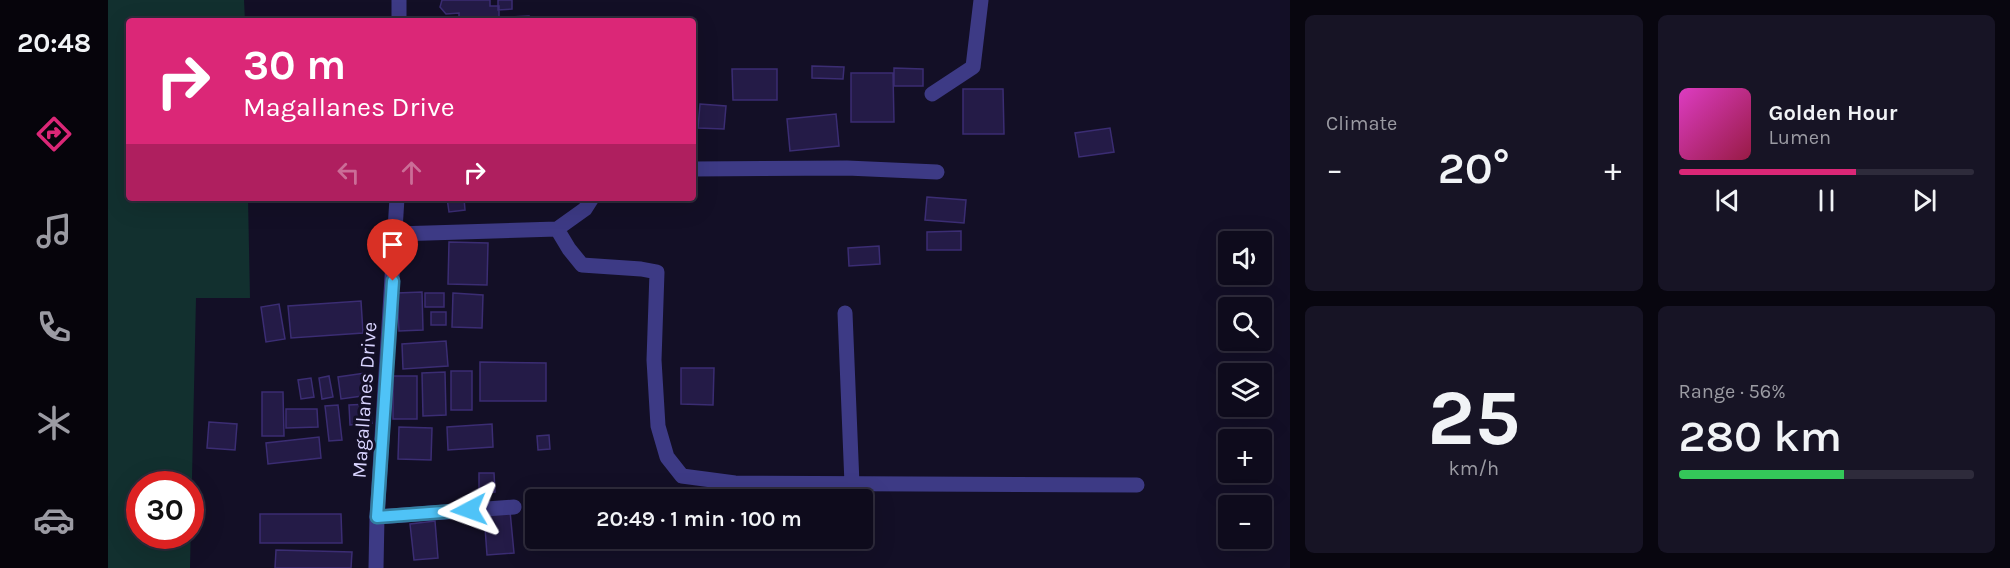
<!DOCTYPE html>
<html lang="en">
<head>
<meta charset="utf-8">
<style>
	:root { --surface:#0e0b1c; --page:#171425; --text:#f1f3f6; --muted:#9b9ba3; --line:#2e2b3b; --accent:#db2777 }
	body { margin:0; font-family:Karla,sans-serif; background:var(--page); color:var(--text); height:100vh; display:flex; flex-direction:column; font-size:22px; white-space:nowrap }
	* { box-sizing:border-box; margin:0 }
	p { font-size:20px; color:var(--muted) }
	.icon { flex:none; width:33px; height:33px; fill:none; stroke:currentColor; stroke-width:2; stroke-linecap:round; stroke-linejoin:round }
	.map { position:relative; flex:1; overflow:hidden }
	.panel { display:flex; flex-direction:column; gap:15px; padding:15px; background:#08060f; width:720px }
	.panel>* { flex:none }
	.banner { position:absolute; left:18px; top:18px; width:570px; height:183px; border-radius:6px; box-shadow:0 6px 24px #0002,0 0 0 2px var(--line); background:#db2777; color:#fff; overflow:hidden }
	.buttons { position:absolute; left:1110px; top:231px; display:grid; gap:12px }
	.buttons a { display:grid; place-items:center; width:54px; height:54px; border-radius:6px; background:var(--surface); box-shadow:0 6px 24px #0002,0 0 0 2px var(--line); font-size:30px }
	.speed { position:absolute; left:18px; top:471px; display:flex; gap:12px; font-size:30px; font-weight:700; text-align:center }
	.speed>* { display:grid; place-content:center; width:78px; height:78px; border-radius:50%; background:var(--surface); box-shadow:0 6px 24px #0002,0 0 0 2px var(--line); line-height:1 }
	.speed .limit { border:9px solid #d22; background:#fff; color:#111 }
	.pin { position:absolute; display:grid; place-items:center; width:51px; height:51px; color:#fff; margin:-62px -26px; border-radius:50% 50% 50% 0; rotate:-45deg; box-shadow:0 0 6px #0007 }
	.pin .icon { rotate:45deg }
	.me { position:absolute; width:66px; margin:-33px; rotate:266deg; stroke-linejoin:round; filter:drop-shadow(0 0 4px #0008) }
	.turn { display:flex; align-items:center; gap:21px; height:126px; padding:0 18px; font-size:27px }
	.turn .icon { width:78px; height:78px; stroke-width:2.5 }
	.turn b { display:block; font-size:42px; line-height:51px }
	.lanes { display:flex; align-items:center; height:57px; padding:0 18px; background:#0003; justify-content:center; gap:30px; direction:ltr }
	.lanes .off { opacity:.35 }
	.big { font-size:45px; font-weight:600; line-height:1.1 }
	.panel .tile { flex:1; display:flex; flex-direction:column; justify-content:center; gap:9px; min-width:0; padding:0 21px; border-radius:9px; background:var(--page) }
	.panel .dial { align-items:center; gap:0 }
	.dial b { font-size:78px; line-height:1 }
	.song { display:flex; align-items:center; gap:18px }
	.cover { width:72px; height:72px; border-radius:9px; background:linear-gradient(135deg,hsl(310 70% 55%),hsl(340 70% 35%)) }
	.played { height:6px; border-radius:3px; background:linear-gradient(90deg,var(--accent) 60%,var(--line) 60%) }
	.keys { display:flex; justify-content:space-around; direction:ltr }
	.heat { display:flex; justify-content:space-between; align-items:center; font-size:33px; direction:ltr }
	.charge { height:9px; border-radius:4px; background:linear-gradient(90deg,#34c759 56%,var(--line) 0) }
	.panel .tiles { flex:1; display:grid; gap:15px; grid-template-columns:repeat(2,1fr) }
	.trip { position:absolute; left:417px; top:489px; width:348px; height:60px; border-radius:6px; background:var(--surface); box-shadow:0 6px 24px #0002,0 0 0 2px var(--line); font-weight:600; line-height:60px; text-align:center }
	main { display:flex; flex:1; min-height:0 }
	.tab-bar { display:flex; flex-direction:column; width:108px; justify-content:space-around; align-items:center; background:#06040b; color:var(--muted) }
	.tab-bar .icon { width:42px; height:42px }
	.tab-bar .on { color:var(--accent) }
	.tab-bar b { font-size:27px; color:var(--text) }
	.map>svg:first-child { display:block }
</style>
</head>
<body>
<main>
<nav class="tab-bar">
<b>20:48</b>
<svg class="icon on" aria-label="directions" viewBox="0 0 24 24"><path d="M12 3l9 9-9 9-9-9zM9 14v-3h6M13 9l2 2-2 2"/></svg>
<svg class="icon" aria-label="music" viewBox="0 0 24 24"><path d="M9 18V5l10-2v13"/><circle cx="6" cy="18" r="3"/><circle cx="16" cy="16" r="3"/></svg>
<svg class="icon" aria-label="phone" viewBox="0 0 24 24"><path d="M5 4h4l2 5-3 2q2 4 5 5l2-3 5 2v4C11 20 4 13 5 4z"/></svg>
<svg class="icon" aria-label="climate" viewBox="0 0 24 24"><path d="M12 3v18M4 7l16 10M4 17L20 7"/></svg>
<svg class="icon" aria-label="car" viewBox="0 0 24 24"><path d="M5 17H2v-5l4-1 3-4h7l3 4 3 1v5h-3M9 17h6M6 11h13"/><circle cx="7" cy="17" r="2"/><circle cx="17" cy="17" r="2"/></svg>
</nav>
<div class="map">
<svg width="1182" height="568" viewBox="0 0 1182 568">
	<rect width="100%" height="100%" fill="#130f26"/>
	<path fill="#12302f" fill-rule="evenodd" d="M 0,0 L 136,0 L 137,21 L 21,21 L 21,198 L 140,198 L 142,298 L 88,298 L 82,568 L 0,568 ZM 32,484 L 82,484 L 82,536 L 32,536 Z"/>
	<path fill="#241b47" stroke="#3b2d73" stroke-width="1.5" d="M 334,0 L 382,0 L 382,6 L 391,6 L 391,21 L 351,21 L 351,13 L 338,14 L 332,7 Z
		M 390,0 L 404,0 L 404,9 L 390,10 Z
		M 421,16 L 421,21 L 402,21 L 402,17 Z
		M 704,66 L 736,67 L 735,79 L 704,78 Z
		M 786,68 L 815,69 L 815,86 L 786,86 Z
		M 624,69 L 669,69 L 669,100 L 625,100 Z
		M 743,73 L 785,73 L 786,122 L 743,122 Z
		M 855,89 L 895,89 L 896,134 L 855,134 Z
		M 592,104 L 618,106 L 616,129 L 590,128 Z
		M 728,114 L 731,146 L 682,151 L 679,119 Z
		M 1002,128 L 1006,152 L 971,157 L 967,133 Z
		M 819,197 L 858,200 L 856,223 L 817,220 Z
		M 339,198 L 356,198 L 357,210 L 341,212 Z
		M 853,231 L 853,250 L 819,250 L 819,232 Z
		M 341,242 L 380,243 L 379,285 L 340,284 Z
		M 771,246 L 772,264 L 741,266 L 740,248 Z
		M 314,292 L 315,330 L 291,331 L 289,293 Z
		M 317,293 L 336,293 L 336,307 L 317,307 Z
		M 345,293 L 375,295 L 374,328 L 344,327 Z
		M 253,301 L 255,333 L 183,338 L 180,306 Z
		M 171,304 L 177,339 L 158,342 L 153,307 Z
		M 323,312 L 338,312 L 338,325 L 323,325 Z
		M 338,341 L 340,366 L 295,369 L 294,344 Z
		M 372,362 L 438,363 L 438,401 L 372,401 Z
		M 573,368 L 606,368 L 605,405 L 573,404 Z
		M 343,371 L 364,371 L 364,410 L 343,410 Z
		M 337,372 L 338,415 L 315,416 L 314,373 Z
		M 257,373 L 261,395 L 233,399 L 230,377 Z
		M 221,376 L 225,397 L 214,399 L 211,378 Z
		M 285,376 L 309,376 L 309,419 L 285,419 Z
		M 203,378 L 206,397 L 193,399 L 190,380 Z
		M 154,392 L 175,392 L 176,436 L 154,436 Z
		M 262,404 L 264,423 L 242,425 L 241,405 Z
		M 230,405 L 234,440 L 221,441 L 217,406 Z
		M 178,409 L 209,409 L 210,427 L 178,428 Z
		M 101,422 L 129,424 L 127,450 L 99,448 Z
		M 384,424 L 385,447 L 340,450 L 339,427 Z
		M 291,427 L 324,428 L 323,460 L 290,459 Z
		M 441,435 L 442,449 L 430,450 L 429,436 Z
		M 211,437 L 213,458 L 160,464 L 158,443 Z
		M 371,473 L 386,473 L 387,492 L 371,493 Z
		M 402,511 L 406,553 L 379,555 L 376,513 Z
		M 152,514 L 233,514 L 234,543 L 152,543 Z
		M 327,521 L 330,558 L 306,560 L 302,524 Z
		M 168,550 L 244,552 L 243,568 L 167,568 Z"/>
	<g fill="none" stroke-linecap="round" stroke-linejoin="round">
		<path stroke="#3d3a85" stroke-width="15" d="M 824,94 L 865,67 L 873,0
			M 585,169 L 739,168 L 829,172
			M 449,229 L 477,209 L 484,198
			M 288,234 L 449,229 L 461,249 L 474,265 L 533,269 L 549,272 L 546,360 L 550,426 L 559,457 L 574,476 L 627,483 L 1029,485
			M 737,313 L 744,484
			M 269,517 L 406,507"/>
		<path stroke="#3d3a85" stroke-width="15" d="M 291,0 L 291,21
			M 268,568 L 269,517 L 289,198"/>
	</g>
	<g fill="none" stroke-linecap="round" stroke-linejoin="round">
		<g stroke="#337fa1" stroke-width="15">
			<path id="route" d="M 285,281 L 269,517 L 361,510"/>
		</g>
		<use href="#route" stroke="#4fc3f7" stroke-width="10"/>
	</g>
	<g text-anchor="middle" stroke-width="6" stroke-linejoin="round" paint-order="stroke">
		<g font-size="20" fill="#d9d4ff" stroke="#130f26">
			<text transform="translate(256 400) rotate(-86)" y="7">Magallanes Drive</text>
		</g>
	</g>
</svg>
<div class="buttons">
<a><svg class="icon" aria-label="sound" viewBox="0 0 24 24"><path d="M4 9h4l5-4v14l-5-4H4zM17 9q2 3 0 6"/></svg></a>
<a><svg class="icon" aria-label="search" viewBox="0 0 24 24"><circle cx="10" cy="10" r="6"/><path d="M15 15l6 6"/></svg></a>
<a><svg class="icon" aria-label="layers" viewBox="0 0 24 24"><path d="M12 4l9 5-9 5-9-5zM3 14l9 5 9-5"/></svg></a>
<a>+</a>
<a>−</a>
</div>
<div class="speed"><div class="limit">30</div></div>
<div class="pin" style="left:285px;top:281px;background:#d93025"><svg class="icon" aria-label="arrive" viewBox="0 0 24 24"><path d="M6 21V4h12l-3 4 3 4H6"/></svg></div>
<svg class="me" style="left:361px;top:510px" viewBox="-20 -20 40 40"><path d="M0-17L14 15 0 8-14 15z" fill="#4fc3f7" stroke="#fff" stroke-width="4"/></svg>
<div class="trip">20:49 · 1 min · 100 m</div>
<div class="banner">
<div class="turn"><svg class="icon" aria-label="right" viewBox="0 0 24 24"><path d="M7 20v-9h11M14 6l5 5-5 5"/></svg><div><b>30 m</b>Magallanes Drive</div></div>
<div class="lanes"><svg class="icon off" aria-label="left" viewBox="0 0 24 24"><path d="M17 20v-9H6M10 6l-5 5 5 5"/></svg><svg class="icon off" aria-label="ahead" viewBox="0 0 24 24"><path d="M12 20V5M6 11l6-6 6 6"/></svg><svg class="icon" aria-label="right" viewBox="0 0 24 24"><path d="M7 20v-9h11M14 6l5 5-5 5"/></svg></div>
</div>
</div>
<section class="panel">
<div class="tiles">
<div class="tile"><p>Climate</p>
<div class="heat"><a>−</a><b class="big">20°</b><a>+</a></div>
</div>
<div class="tile">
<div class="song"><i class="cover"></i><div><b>Golden Hour</b><p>Lumen</p></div></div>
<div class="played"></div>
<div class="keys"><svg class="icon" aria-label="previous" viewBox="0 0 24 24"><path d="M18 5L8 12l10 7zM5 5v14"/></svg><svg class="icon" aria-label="pause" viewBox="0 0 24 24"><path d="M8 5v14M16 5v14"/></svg><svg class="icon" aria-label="next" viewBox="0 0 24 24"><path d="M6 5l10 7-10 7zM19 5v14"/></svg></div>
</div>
<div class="tile dial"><b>25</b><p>km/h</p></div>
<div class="tile"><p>Range · 56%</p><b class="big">280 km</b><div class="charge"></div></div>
</div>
</section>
</main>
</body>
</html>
